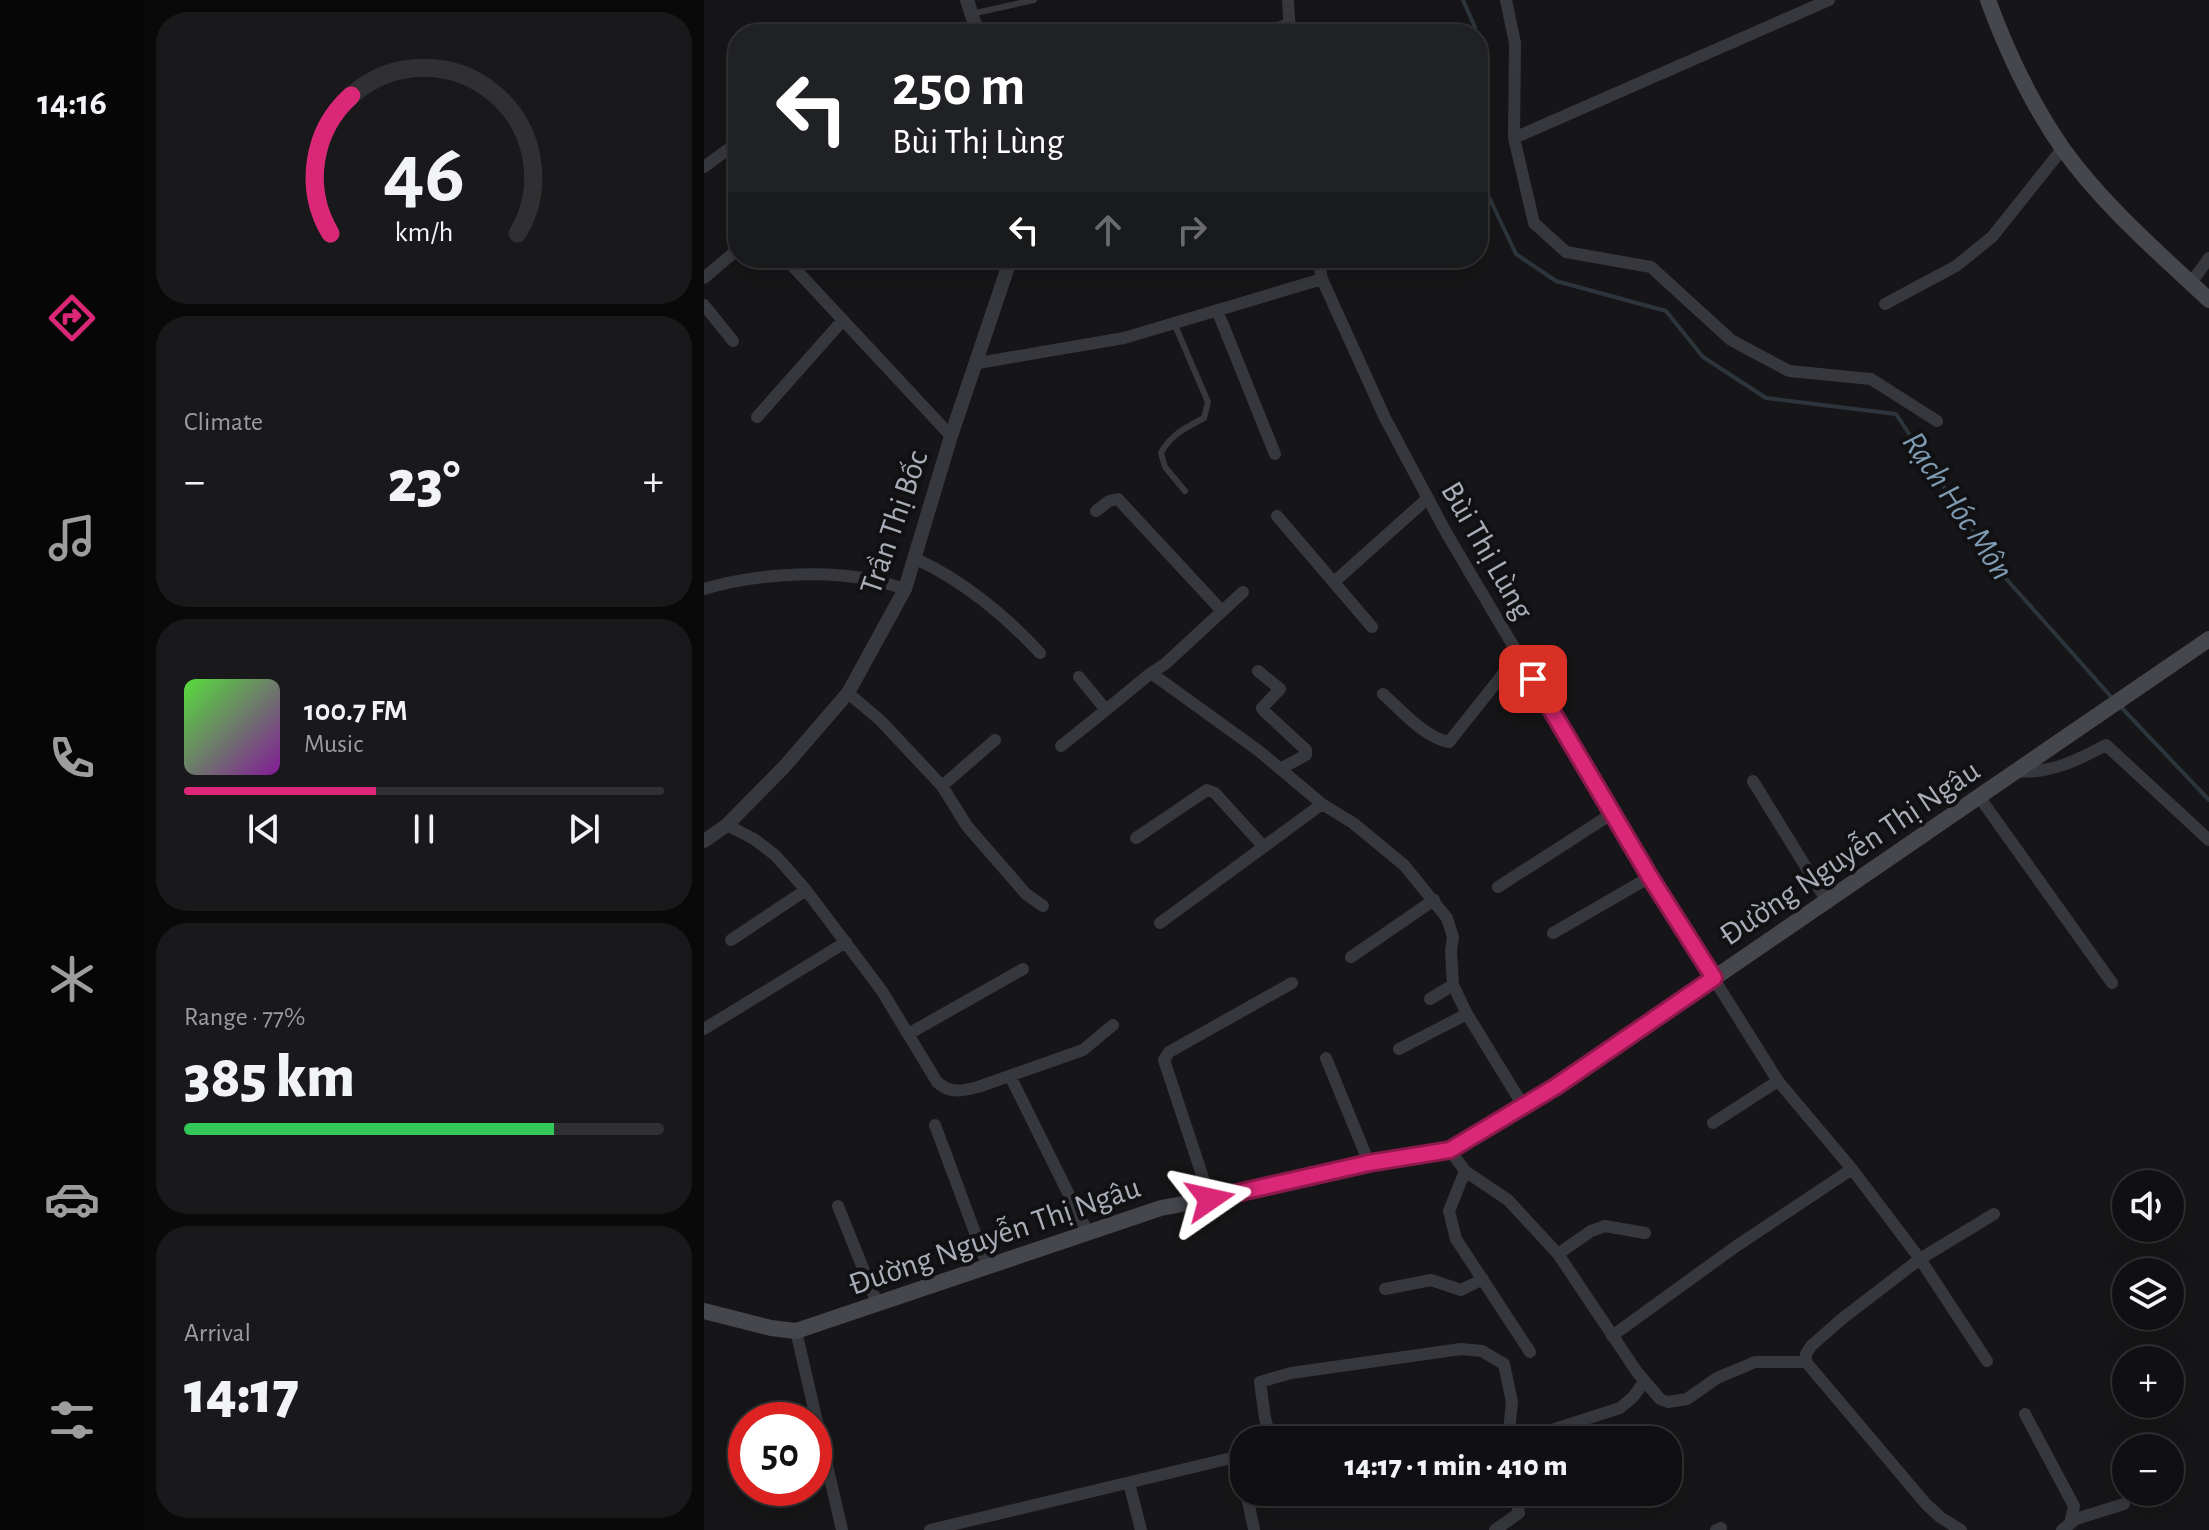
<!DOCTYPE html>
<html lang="en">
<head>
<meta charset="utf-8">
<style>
	:root { --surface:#101012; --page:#19191b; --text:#f1f3f6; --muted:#9c9d9f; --line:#303032; --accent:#db2777 }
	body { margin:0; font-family:"Alegreya Sans",sans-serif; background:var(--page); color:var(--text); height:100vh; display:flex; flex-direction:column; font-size:30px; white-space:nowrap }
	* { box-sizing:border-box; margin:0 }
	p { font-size:26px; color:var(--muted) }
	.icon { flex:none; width:44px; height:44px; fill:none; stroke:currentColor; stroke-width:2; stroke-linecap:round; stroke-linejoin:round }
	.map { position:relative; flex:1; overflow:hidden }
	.details { display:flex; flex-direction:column; gap:12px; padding:12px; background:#09090a; width:560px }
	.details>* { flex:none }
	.guide { position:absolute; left:24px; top:24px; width:760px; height:244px; border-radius:32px; box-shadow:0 8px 32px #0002,0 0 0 2px var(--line); background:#202124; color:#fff; overflow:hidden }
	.tools { position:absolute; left:1408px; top:1170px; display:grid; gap:16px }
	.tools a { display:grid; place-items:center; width:72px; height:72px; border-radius:50%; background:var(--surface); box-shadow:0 8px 32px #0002,0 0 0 2px var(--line); font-size:40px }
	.speed { position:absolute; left:24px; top:1402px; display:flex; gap:16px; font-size:40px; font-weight:700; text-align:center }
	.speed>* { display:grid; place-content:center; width:104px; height:104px; border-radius:50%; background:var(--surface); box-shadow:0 8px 32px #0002,0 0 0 2px var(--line); line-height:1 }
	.speed .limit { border:12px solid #d22; background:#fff; color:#111 }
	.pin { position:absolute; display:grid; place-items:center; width:68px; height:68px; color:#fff; margin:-34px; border-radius:16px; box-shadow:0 4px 12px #0006 }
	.me { position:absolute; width:88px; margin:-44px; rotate:79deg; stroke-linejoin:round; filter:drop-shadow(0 0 6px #0008) }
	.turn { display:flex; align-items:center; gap:28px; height:168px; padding:0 32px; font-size:36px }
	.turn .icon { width:104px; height:104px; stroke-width:2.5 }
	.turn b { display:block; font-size:56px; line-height:68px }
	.lanes { display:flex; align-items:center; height:76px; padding:0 32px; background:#0003; justify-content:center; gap:40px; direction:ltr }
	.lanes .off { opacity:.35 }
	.big { font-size:60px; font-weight:800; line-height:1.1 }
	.details .widget { flex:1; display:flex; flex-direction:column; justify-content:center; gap:12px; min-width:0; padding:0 28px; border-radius:32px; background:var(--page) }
	.details .dial { align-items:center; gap:0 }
	.dial svg { height:208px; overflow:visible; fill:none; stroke:var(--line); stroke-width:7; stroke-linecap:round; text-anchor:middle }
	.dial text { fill:var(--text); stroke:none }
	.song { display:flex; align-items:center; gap:24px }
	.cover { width:96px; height:96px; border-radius:12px; background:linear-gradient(135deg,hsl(110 70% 55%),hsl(290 70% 35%)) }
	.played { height:8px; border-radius:4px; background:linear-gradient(90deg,var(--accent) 40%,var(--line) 40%) }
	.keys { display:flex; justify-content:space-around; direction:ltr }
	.heat { display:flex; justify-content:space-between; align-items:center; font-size:44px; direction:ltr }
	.charge { height:12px; border-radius:6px; background:linear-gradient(90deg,#34c759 77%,var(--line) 0) }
	.trip { position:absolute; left:526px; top:1426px; width:452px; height:80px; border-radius:32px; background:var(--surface); box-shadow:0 8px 32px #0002,0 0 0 2px var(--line); font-weight:800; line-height:80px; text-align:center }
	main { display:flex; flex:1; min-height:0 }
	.dock { display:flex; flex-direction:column; width:144px; justify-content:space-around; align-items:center; background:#060607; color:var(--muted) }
	.dock .icon { width:56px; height:56px }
	.dock .current { color:var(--accent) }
	.dock b { font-size:36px; color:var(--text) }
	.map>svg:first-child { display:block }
</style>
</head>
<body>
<main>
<nav class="dock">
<b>14:16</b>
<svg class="icon current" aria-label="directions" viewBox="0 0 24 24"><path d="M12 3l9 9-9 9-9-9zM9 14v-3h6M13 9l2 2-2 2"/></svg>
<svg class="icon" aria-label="music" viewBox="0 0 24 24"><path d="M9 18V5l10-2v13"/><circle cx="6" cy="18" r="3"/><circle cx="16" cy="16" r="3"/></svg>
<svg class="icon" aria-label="phone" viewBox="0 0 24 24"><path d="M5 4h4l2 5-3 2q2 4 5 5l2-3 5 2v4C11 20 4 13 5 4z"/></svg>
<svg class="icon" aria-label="climate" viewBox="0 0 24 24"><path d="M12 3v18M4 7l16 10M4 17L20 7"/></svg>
<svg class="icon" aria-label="car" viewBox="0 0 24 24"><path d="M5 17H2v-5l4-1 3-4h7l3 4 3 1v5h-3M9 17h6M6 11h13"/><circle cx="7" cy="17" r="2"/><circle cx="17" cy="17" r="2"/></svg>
<svg class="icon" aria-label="filters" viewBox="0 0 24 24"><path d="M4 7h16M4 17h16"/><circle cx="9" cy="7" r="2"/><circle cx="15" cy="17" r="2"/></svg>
</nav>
<section class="details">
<div class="widget dial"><svg viewBox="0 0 100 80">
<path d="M14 69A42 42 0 1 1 86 69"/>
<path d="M14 69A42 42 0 0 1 22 16" stroke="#db2777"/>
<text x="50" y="56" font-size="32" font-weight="700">46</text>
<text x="50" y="72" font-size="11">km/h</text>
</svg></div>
<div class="widget"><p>Climate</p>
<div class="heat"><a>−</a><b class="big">23°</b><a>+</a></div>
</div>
<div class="widget">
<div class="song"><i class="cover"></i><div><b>100.7 FM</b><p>Music</p></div></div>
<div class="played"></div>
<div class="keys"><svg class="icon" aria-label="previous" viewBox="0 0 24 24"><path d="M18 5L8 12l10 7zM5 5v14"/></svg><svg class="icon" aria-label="pause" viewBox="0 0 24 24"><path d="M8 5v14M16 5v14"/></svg><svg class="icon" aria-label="next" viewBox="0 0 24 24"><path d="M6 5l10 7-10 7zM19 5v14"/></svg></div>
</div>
<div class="widget"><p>Range · 77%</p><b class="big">385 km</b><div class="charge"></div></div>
<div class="widget"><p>Arrival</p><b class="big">14:17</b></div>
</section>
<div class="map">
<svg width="1505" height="1530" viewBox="0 0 1505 1530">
	<rect width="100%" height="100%" fill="#161618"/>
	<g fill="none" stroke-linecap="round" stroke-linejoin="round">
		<path stroke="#2c353c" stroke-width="4" d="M 759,0 L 771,27 L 771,34
			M 774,174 L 812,254 L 852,281 L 962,311 L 999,357 L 1062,398 L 1192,414 L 1297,573 L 1410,700
			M 1416,706 L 1505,800"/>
		<path stroke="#37383d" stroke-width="6" d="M 267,14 L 330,0
			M 470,323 L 504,402 L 500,418 C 483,427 466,435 457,453 L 461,467 L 481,491"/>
		<path stroke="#37383d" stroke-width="12" d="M 584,0 L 586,34
			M 802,0 L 811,43 L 810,138 L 830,223 L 862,252 L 947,267 L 1027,340 L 1085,371 L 1167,379 L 1233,421
			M 554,34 L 586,24
			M 810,138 L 1125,0
			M 0,167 L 34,142
			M 81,258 L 247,436
			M 614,258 L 618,279 L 681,418 L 743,534 L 946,877 L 1074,1081 L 1148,1169 L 1216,1259 L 1283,1361
			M 0,278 L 34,249
			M 1487,283 L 1505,258
			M 1181,304 L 1252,266 L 1288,237 L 1359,148
			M 0,305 L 29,341
			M 513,310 L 571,454
			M 274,363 L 420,338 L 618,279
			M 53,417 L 139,320
			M 392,511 L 405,501 L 414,499 L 518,611
			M 573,516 L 668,627
			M 212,559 C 258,580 302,616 336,653
			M 630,582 L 724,498
			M 0,589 C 47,575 111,570 159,578 C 174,580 188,585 201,589
			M 554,671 L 576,689 L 558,708 L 560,711 L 602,750 L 602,755 L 576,769
			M 447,673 L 461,664 L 539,592
			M 375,677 L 402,710 L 447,673 L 555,751 L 618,804 L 649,823 L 700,865 L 743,918 L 749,937 L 747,951 L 749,985 L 763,1014 L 820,1107
			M 144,693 L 176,720 L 238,786 L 263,826 L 322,894 L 339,906
			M 679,694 C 697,710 721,738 745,742 L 815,654
			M 357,746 L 402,710
			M 1312,771 C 1344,775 1374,760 1402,745 L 1505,840
			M 1049,781 L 1124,903
			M 238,786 L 291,740
			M 1276,798 L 1408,983
			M 23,825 L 50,839 L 71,855 L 102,890 L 178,991 L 233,1082 C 246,1094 258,1091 274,1087 L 379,1050 L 409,1025
			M 432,838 L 503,790 L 511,793 L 559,846
			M 794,887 L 909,813
			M 456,923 L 618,804
			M 849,933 L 946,877
			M 27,940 L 102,890
			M 647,957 L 730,900
			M 726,999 L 749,985
			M 0,1029 L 142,942
			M 206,1033 L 319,969
			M 695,1049 L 763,1014
			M 622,1058 L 665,1163
			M 306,1076 L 383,1231
			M 1009,1123 L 1074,1081
			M 231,1125 L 283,1265
			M 746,1150 L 761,1171 L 804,1200 L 854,1254 L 933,1372 L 956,1399 L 964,1402 L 983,1399 L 1013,1378 L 1051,1362 L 1102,1362
			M 761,1171 L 745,1211 L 752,1239 L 826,1352
			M 506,1199 L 460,1060 L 465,1052 L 588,983
			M 134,1206 L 173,1303
			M 854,1254 L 887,1231 L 901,1226 L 941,1233
			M 681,1289 L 727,1280 L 757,1290 L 779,1279
			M 92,1331 L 138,1530
			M 908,1336 L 1031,1247 L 1148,1169
			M 1321,1414 L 1370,1506 L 1366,1524
			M 567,1440 L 561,1418 L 556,1382 L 587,1373 L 757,1349 L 778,1351 L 800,1364 L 808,1402 L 804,1440
			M 816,1440 L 916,1408 L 929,1397 L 940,1382
			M 534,1457 L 540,1483
			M 425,1483 L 437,1530
			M 542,1492 L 550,1529
			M 226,1530 L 540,1455
			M 791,1530 L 815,1513 L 811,1492
			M 1012,1530 L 1017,1528
			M 1257,1530 L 1236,1517 L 1222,1504 L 1102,1362 L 1102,1354 L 1107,1346 L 1139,1318 L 1216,1259 L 1290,1214
			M 1358,1530 L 1372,1519 L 1420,1504"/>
		<path stroke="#37383d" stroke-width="14" d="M 263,0 L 274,34
			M 0,841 L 23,825 L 80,767 L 144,693 L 201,589 L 247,436 L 307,258"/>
		<path stroke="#45474d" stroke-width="16" d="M 1284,0 C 1303,52 1327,103 1359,149 C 1399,205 1455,253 1505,300
			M 0,1311 L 67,1328 L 92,1331 L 457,1208 L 554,1190 L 665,1163 L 746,1150 L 851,1087 L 1505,639"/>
	</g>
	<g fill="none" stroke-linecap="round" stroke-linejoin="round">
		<g stroke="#8e194d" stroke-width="20">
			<path id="route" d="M 506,1199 L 665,1163 L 746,1150 L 851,1087 L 1010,978 L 946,877 L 829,679"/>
		</g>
		<use href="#route" stroke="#db2777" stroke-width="14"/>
	</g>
	<g text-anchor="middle" stroke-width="8" stroke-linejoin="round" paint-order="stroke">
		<g font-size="32" fill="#a8adb8" stroke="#111113">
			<text transform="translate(189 522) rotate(-71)" y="11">Trần Thị Bốc</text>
			<text transform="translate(784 550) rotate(60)" y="11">Bùi Thị Lùng</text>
			<text transform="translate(1145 852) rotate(-34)" y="11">Đường Nguyễn Thị Ngâu</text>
			<text transform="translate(290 1235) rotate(-19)" y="11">Đường Nguyễn Thị Ngâu</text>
		</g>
		<g font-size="34" font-style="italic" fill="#7f9bb3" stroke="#111113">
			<text transform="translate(1255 505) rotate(56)" y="12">Rạch Hóc Môn</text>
		</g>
	</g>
</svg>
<div class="tools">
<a><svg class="icon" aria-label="sound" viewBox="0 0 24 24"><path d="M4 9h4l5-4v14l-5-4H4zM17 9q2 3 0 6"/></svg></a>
<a><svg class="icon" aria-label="layers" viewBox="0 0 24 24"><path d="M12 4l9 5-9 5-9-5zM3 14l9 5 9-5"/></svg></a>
<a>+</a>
<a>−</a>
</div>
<div class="speed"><div class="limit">50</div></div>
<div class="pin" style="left:829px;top:679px;background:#d93025"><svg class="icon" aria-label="arrive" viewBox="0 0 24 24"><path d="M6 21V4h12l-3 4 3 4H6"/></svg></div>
<svg class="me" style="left:506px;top:1199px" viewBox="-20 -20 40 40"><path d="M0-17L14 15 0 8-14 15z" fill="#db2777" stroke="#fff" stroke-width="4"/></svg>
<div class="trip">14:17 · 1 min · 410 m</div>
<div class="guide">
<div class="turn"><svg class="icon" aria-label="left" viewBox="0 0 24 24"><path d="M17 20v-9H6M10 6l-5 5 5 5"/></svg><div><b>250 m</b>Bùi Thị Lùng</div></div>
<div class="lanes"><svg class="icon" aria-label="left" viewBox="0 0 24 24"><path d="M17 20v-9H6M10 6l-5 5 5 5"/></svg><svg class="icon off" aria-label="ahead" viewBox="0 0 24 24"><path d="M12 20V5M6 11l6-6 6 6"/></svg><svg class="icon off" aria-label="right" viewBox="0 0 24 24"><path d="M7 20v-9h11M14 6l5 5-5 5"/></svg></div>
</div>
</div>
</main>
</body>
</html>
